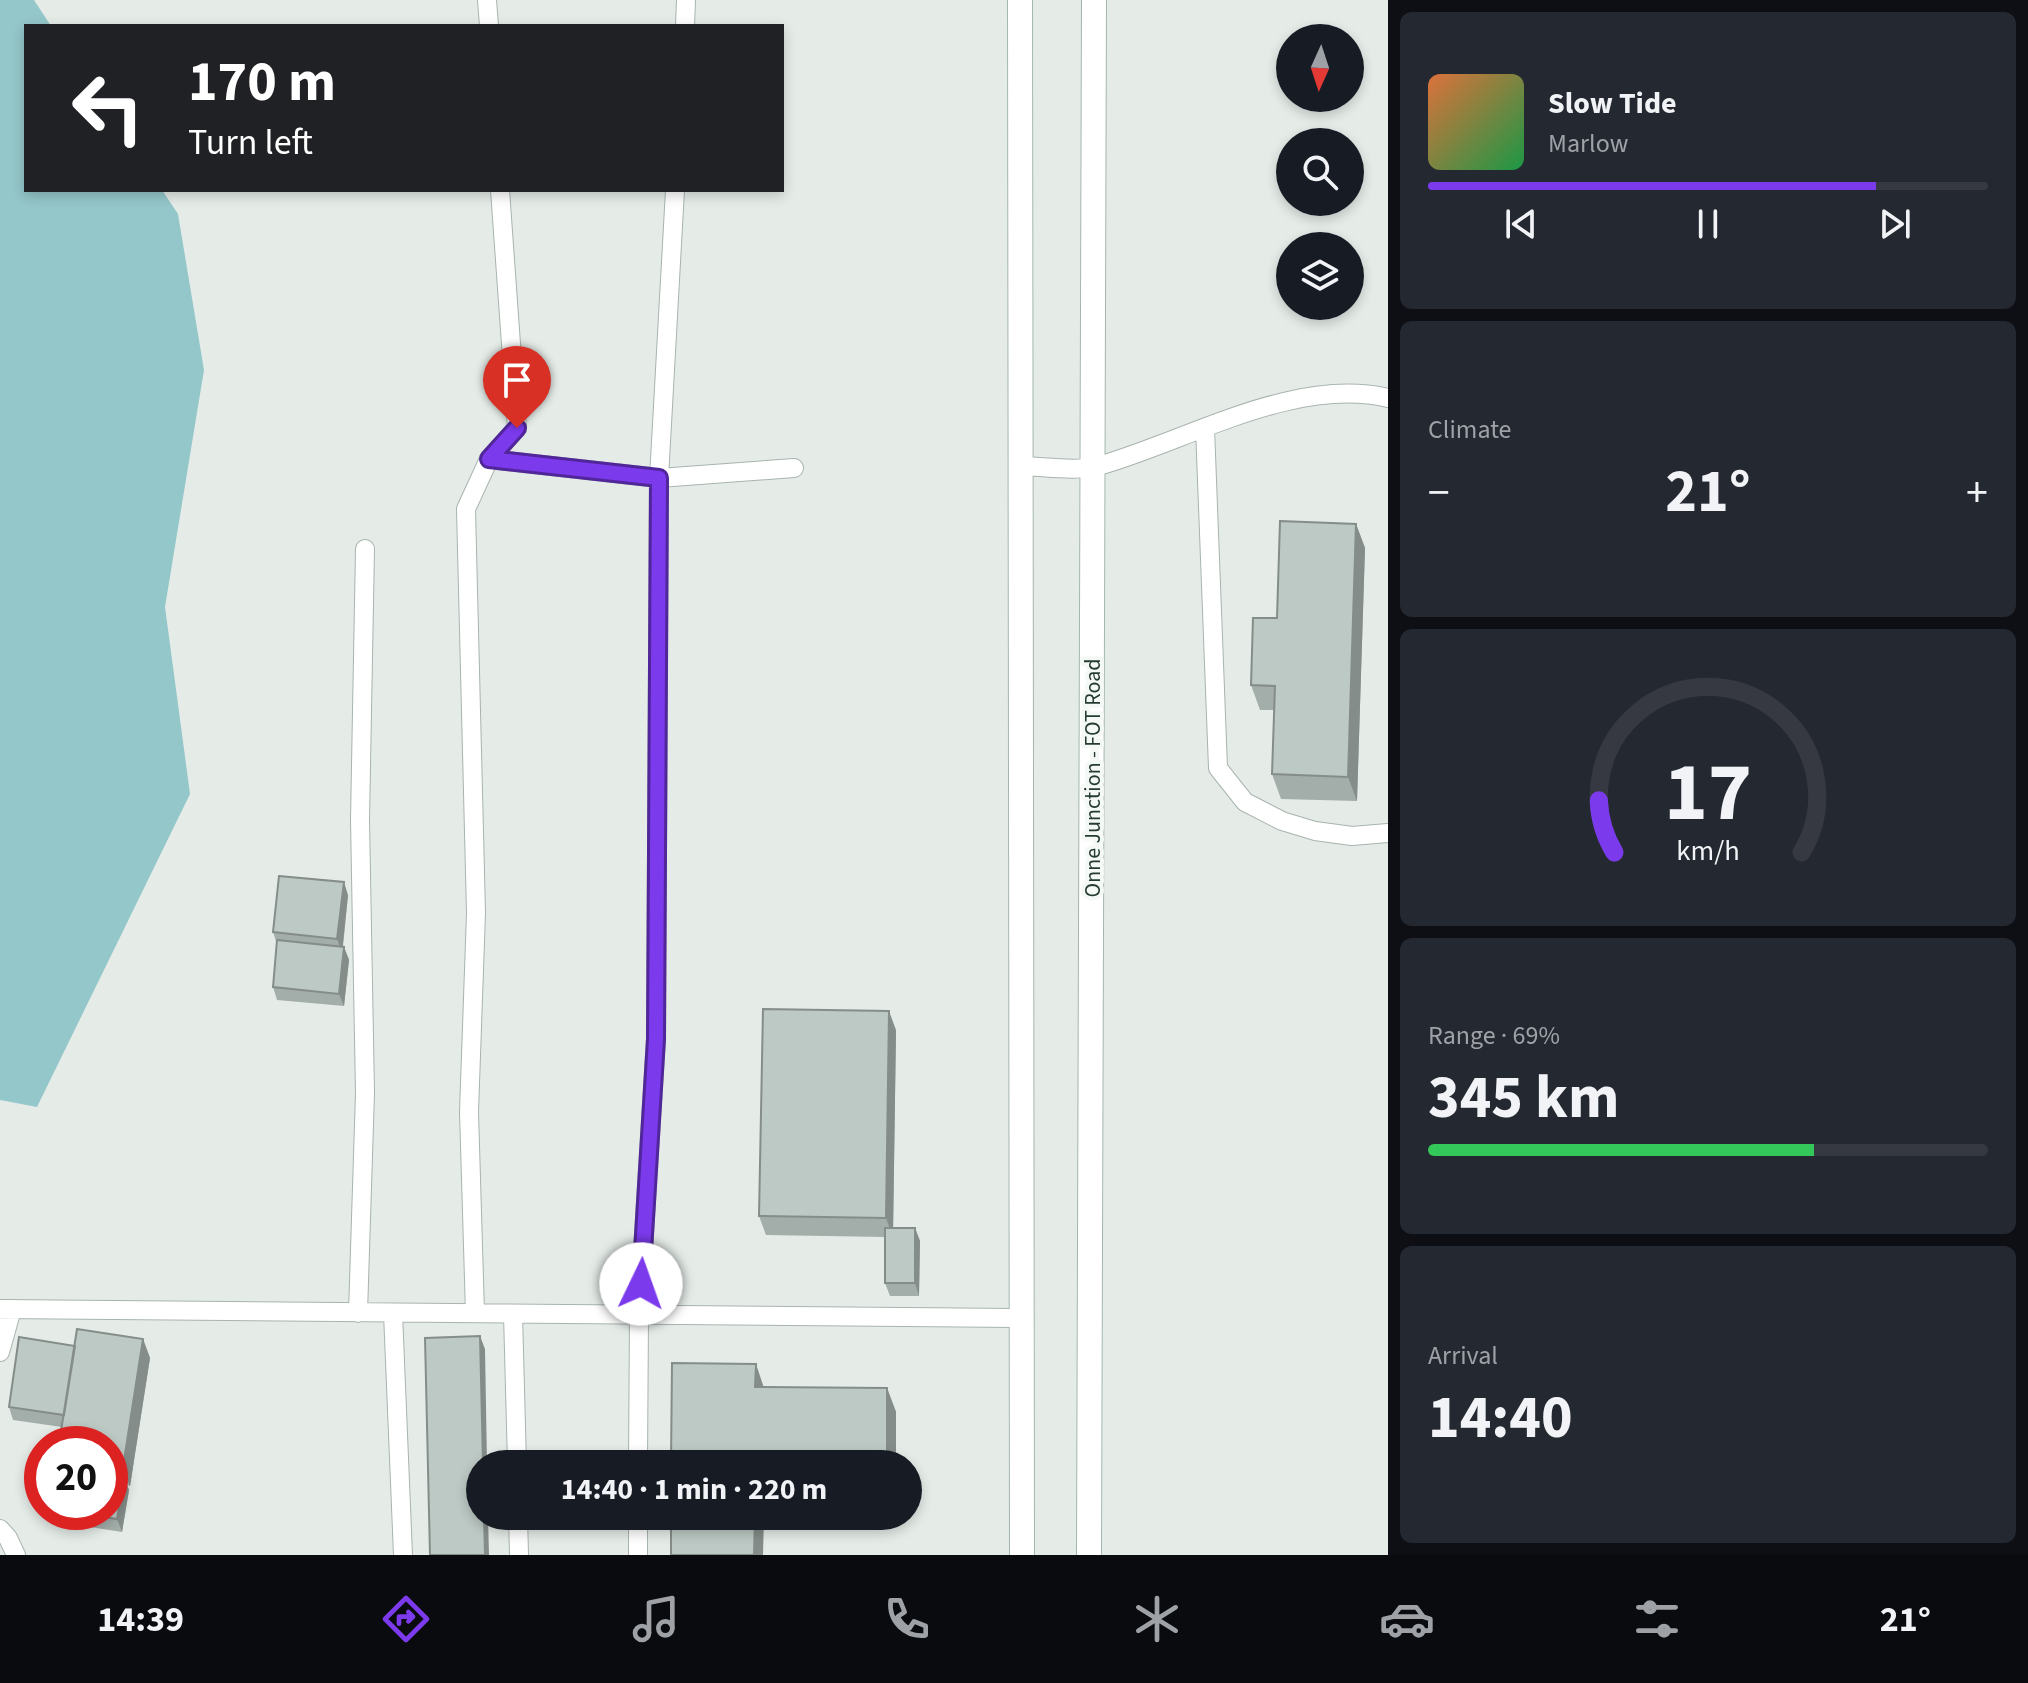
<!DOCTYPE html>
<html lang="en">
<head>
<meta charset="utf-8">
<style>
	:root { --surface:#171b24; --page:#242831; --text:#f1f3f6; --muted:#9ea1a6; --line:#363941; --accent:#7c3aed }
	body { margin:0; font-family:"Source Sans 3",sans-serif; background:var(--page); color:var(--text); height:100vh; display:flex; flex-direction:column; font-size:30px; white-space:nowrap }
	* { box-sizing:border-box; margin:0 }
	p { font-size:26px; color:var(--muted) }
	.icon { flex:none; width:44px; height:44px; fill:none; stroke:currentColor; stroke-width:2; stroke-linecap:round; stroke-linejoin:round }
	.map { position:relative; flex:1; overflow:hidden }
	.details { display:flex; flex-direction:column; gap:12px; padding:12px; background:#0d0f14; width:640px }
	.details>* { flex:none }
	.top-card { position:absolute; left:24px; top:24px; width:760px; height:168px; border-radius:0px; box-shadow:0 4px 12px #0003; background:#202124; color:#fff; overflow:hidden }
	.needle { width:52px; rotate:183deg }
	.tools { position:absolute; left:1276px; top:24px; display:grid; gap:16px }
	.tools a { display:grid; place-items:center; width:88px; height:88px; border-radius:50%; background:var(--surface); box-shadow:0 4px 12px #0003; font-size:40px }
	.speed { position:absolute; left:24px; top:1426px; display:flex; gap:16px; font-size:40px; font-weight:700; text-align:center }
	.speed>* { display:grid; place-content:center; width:104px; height:104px; border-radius:50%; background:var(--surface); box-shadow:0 4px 12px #0003; line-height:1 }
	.speed .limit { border:12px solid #d22; background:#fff; color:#111 }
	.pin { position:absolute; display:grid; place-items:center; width:68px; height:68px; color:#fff; margin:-82px -34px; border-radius:50% 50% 50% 0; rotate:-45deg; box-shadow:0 0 8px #0007 }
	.pin .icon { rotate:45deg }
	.me { position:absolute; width:88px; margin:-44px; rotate:3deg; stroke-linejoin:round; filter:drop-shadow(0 0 6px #0008) }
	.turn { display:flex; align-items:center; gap:28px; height:168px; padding:0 32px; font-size:36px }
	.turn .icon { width:104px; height:104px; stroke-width:2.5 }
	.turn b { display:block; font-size:56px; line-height:68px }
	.big { font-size:60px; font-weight:700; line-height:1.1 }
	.details .card { flex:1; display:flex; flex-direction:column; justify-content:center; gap:12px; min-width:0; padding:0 28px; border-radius:12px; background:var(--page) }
	.details .dial { align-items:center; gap:0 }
	.dial svg { height:208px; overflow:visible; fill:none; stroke:var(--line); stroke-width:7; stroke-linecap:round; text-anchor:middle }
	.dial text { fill:var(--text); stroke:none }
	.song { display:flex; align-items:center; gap:24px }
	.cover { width:96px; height:96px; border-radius:12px; background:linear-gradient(135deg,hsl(20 70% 55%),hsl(140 70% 35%)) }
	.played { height:8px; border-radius:4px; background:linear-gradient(90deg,var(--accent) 80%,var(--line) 80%) }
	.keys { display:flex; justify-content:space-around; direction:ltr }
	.heat { display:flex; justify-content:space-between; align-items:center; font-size:44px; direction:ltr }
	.charge { height:12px; border-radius:6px; background:linear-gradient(90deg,#34c759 69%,var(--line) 0) }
	.trip { position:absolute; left:466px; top:1450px; width:456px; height:80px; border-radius:40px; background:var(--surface); box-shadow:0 4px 12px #0003; font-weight:700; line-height:80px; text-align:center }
	.dock { display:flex; height:128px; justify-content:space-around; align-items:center; background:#090b0e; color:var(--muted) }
	.dock .icon { width:56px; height:56px }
	.dock .current { color:var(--accent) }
	.dock b { font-size:36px; color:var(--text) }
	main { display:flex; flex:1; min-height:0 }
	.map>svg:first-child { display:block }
</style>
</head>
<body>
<main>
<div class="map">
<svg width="1388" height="1555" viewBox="0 0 1388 1555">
	<rect width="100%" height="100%" fill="#e5ece8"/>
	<path fill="#94c7ca" d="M 0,0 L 34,0 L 51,26 L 26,26 L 26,190 L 162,190 L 178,214 L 204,370 L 165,607 L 190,794 L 37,1107 L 0,1100 Z"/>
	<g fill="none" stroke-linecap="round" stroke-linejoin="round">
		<g stroke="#a8b4ae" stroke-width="20">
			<path id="lane" d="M 487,0 L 489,26
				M 685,26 L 686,0
				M 1205,428 L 1218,768 L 1245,802 L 1282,821 L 1315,831 L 1352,836 L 1388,833
				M 489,459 L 659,478 L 794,468
				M 1019,466 C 1041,466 1077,472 1098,466 C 1187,441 1294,376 1388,398
				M 0,1309 L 1022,1318
				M 358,1313 L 365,1093 L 360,820 L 365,549
				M 393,1313 L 403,1555
				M 475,1313 L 469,1112 L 476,913 L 466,509 L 489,459 L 517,428 L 500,190
				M 513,1314 L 517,1464
				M 0,1352 L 12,1309
				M 638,1464 L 639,1315 L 656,1039 L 659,478 L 675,190
				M 518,1516 L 519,1555
				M 0,1529 L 8,1538 L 16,1555
				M 638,1555 L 638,1516"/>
		</g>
		<g stroke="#a4b6ae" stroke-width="26">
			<path id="secondary" d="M 1020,0 L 1022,1555
				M 1089,1555 L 1094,0"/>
		</g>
		<use href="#lane" stroke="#fff" stroke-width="18"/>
		<use href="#secondary" stroke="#fff" stroke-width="24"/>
	</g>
	<path fill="#a3ada9" d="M 1356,524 L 1365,548 L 1357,801 L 1281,799 L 1272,774 L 1274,710 L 1260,710 L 1251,685 L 1277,618 Z
		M 348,895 L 343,947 L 344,947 L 349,960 L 344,1006 L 277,1000 L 273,987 L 277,944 L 273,932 Z
		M 896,1030 L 893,1228 L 915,1228 L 920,1241 L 919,1296 L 890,1296 L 885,1283 L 885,1237 L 766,1235 L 759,1216 Z
		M 143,1339 L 150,1358 L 130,1486 L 127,1485 L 129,1490 L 122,1532 L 58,1522 L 55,1512 L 110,1512 L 110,1444 L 62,1427 L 13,1420 L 9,1407 L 75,1346 Z
		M 764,1387 L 887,1388 L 896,1412 L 896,1464 L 671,1464 Z"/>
	<path fill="#848d89" d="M 1356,524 L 1365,548 L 1357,801 L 1348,777 Z
		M 344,882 L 348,895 L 342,952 L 337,939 Z
		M 344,947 L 349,960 L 344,1006 L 339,994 Z
		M 889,1011 L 896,1030 L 893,1237 L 886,1218 Z
		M 915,1228 L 920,1241 L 919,1296 L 915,1283 Z
		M 480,1336 L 485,1349 L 487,1464 L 483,1464 Z
		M 143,1339 L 150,1358 L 130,1486 L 123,1467 Z
		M 756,1364 L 764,1388 L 755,1387 Z
		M 887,1388 L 896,1412 L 896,1464 L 888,1464 L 887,1459 Z
		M 124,1477 L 129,1490 L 122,1532 L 117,1519 Z
		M 484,1516 L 488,1516 L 489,1555 L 485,1555 Z
		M 755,1516 L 764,1516 L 763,1555 L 754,1555 Z"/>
	<path fill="#bdc9c4" stroke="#848d89" stroke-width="2" d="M 1280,521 L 1356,524 L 1348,777 L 1272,774 L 1275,686 L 1251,685 L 1253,618 L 1277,618 Z
		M 279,876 L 344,882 L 337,939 L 273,932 Z
		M 277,940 L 344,947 L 339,994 L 273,987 Z
		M 763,1009 L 889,1011 L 886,1218 L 759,1216 Z
		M 885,1228 L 915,1228 L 915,1283 L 885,1283 Z
		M 77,1329 L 143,1339 L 123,1467 L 110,1465 L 110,1444 L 59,1444 Z
		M 480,1336 L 483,1464 L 480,1464 L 480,1516 L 484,1516 L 485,1555 L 430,1555 L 425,1338 Z
		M 19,1337 L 75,1346 L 64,1415 L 9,1407 Z
		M 672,1363 L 756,1364 L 755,1387 L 887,1388 L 887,1459 L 755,1459 L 755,1464 L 671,1464 Z
		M 110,1475 L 124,1477 L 117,1519 L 71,1512 L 110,1512 Z
		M 671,1516 L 755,1516 L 754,1555 L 671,1555 Z"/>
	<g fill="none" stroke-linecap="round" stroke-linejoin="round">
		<g stroke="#51269a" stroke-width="20">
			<path id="route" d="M 517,428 L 489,459 L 659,478 L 656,1039 L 641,1284"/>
		</g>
		<use href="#route" stroke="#7c3aed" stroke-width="14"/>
	</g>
	<g text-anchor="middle" stroke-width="8" stroke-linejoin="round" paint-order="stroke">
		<g font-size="22" fill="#263c33" stroke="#f5f9f6">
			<text transform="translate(1092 778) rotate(-90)" y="8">Onne Junction - FOT Road</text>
		</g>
	</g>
</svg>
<div class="tools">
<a><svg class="needle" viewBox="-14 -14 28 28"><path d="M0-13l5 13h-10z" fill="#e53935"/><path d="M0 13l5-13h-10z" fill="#9ea1a6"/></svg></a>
<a><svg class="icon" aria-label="search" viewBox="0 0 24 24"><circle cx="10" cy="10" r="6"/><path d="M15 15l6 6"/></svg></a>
<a><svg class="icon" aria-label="layers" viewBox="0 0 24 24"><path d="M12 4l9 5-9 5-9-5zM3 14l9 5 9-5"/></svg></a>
</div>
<div class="speed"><div class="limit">20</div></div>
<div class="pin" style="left:517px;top:428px;background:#d93025"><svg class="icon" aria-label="arrive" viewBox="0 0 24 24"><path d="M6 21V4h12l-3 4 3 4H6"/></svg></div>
<svg class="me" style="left:641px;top:1284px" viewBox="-20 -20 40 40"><circle r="19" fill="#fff"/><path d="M0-13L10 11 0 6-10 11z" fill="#7c3aed"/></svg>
<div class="trip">14:40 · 1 min · 220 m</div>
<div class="top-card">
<div class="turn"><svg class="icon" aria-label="left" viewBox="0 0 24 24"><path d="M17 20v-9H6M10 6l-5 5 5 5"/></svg><div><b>170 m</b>Turn left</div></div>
</div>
</div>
<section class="details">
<div class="card">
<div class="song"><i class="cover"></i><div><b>Slow Tide</b><p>Marlow</p></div></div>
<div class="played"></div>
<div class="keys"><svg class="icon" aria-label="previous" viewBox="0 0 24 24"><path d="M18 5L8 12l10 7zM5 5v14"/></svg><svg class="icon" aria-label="pause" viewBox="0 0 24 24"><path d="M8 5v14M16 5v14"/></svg><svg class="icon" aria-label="next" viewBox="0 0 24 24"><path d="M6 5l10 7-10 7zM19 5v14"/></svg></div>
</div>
<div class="card"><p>Climate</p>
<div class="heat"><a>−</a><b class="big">21°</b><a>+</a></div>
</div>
<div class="card dial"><svg viewBox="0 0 100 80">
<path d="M14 69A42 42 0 1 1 86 69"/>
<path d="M14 69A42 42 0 0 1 8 49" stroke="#7c3aed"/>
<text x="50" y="56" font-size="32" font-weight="700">17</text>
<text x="50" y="72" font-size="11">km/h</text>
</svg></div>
<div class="card"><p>Range · 69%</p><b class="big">345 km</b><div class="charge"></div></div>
<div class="card"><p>Arrival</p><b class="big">14:40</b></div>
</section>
</main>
<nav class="dock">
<b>14:39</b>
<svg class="icon current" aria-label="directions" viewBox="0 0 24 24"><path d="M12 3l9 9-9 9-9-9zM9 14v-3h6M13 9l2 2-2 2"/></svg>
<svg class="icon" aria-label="music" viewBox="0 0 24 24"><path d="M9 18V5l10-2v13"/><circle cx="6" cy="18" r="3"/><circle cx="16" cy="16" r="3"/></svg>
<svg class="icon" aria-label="phone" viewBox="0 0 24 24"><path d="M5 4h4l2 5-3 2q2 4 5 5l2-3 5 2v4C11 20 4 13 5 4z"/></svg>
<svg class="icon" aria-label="climate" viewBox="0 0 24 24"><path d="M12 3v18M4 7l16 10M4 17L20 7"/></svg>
<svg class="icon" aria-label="car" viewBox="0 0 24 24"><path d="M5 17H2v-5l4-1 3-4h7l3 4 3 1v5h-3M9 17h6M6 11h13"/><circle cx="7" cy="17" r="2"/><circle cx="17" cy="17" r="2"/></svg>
<svg class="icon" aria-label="filters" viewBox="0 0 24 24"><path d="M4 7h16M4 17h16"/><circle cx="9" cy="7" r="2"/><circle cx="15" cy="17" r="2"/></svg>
<b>21°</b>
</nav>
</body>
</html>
